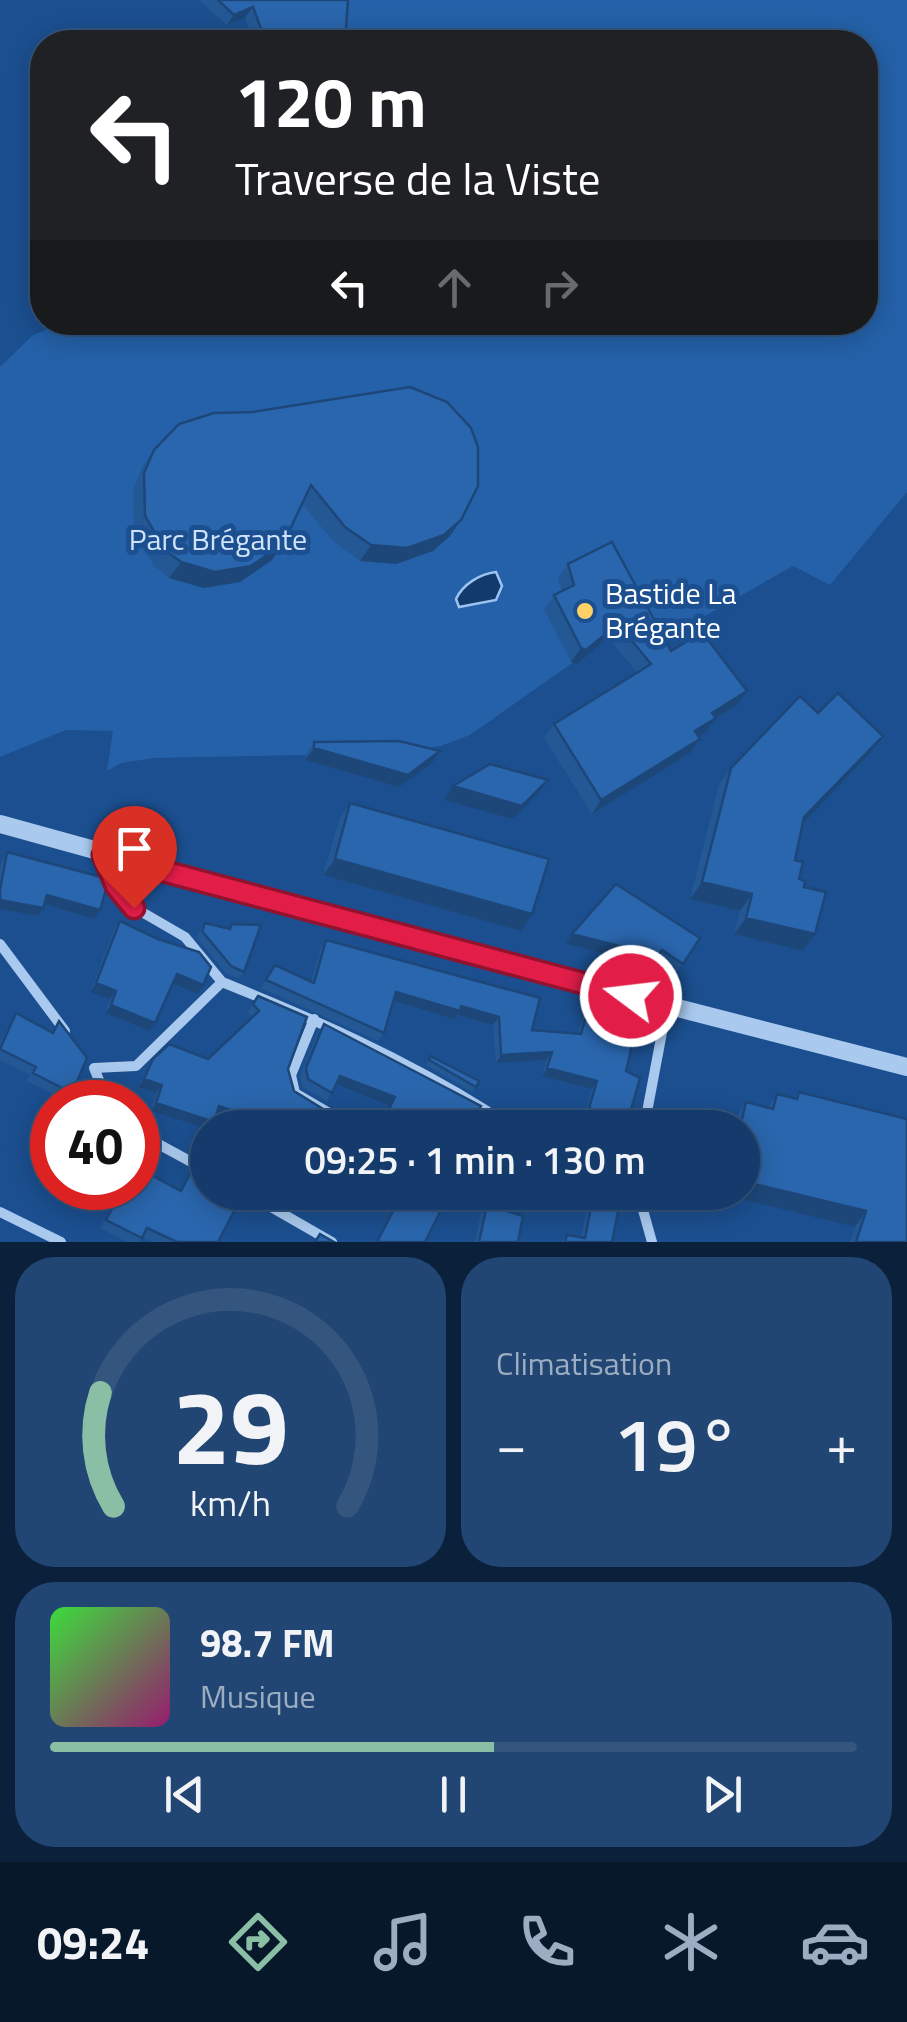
<!DOCTYPE html>
<html lang="fr">
<head>
<meta charset="utf-8">
<style>
	:root { --surface:#143b6b; --page:#214673; --text:#f1f3f6; --muted:#9dadc1; --line:#33557e; --accent:#8abfa5 }
	body { margin:0; font-family:"Titillium Web",sans-serif; background:var(--page); color:var(--text); height:100vh; display:flex; flex-direction:column; font-size:38px; white-space:nowrap }
	* { box-sizing:border-box; margin:0 }
	p { font-size:32px; color:var(--muted) }
	.icon { flex:none; width:55px; height:55px; fill:none; stroke:currentColor; stroke-width:2; stroke-linecap:round; stroke-linejoin:round }
	.map { position:relative; height:1242px; overflow:hidden }
	.panel { display:flex; flex-direction:column; gap:15px; padding:15px; background:#0b203b; flex:1 }
	.panel>* { flex:none }
	.top-card { position:absolute; left:30px; top:30px; width:848px; height:305px; border-radius:40px; box-shadow:0 5px 25px #0003,0 0 0 2px var(--line); background:#202124; color:#fff; overflow:hidden }
	.speed { position:absolute; left:30px; top:1080px; display:flex; gap:20px; font-size:50px; font-weight:700; text-align:center }
	.speed>* { display:grid; place-content:center; width:130px; height:130px; border-radius:50%; background:var(--surface); box-shadow:0 5px 25px #0003,0 0 0 2px var(--line); line-height:1 }
	.speed .limit { border:15px solid #d22; background:#fff; color:#111 }
	.pin { position:absolute; display:grid; place-items:center; width:85px; height:85px; color:#fff; margin:-102px -42px; border-radius:50% 50% 50% 0; rotate:-45deg; box-shadow:0 0 10px #0007 }
	.pin .icon { rotate:45deg }
	.me { position:absolute; width:110px; margin:-55px; rotate:285deg; stroke-linejoin:round; filter:drop-shadow(0 0 8px #0008) }
	.turn { display:flex; align-items:center; gap:35px; height:210px; padding:0 40px; font-size:45px }
	.turn .icon { width:130px; height:130px; stroke-width:2.5 }
	.turn b { display:block; font-size:70px; line-height:85px }
	.lanes { display:flex; align-items:center; height:95px; padding:0 40px; background:#0003; justify-content:center; gap:50px; direction:ltr }
	.lanes .off { opacity:.35 }
	.big { font-size:75px; font-weight:600; line-height:1.1 }
	.panel .widget { flex:1; display:flex; flex-direction:column; justify-content:center; gap:15px; min-width:0; padding:0 35px; border-radius:40px; background:var(--page) }
	.panel .dial { align-items:center; gap:0 }
	.dial svg { height:260px; overflow:visible; fill:none; stroke:var(--line); stroke-width:7; stroke-linecap:round; text-anchor:middle }
	.dial text { fill:var(--text); stroke:none }
	.song { display:flex; align-items:center; gap:30px }
	.cover { width:120px; height:120px; border-radius:15px; background:linear-gradient(135deg,hsl(120 70% 55%),hsl(320 70% 35%)) }
	.played { height:10px; border-radius:5px; background:linear-gradient(90deg,var(--accent) 55%,var(--line) 55%) }
	.keys { display:flex; justify-content:space-around; direction:ltr }
	.heat { display:flex; justify-content:space-between; align-items:center; font-size:55px; direction:ltr }
	.panel .tiles { flex:1; display:grid; gap:15px; grid-template-columns:1fr 1fr }
	.widget:last-child { grid-column:span 2 }
	.trip { position:absolute; left:190px; top:1110px; width:570px; height:100px; border-radius:50px; background:var(--surface); box-shadow:0 5px 25px #0003,0 0 0 2px var(--line); font-weight:600; line-height:100px; text-align:center }
	.dock { display:flex; height:160px; justify-content:space-around; align-items:center; background:#08182b; color:var(--muted) }
	.dock .icon { width:70px; height:70px }
	.dock .on { color:var(--accent) }
	.dock b { font-size:45px; color:var(--text) }
	.map>svg:first-child { display:block }
</style>
</head>
<body>
<div class="map">
<svg width="907" height="1242" viewBox="0 0 907 1242">
	<rect width="100%" height="100%" fill="#1b4f8f"/>
	<path fill="#2461a8" d="M 341,0 L 907,0 L 907,492 L 830,585 L 793,566 L 627,660 L 608,638 L 470,735 L 441,746 L 398,753 L 154,758 L 121,763 L 107,771 L 113,731 L 66,730 L 0,757 L 0,367 L 33,335 L 66,322 L 865,322 L 865,42 L 339,42 Z"/>
	<path fill="#123a6d" stroke="#9cc4f0" stroke-width="2.5" d="M 496,572 L 502,586 L 496,600 L 459,607 L 456,599 C 463,584 480,574 496,572 Z"/>
	<g fill="none" stroke-linecap="round" stroke-linejoin="round">
		<path stroke="#a9c9ee" stroke-width="10" d="M 103,855 L 116,886 L 135,908 L 185,937 L 222,982 L 136,1066 L 94,1068 L 108,1102
			M 0,944 L 65,1031
			M 222,982 C 314,1019 403,1058 487,1111 L 478,1128
			M 314,1019 L 291,1075 L 295,1093 L 355,1128
			M 644,1128 L 667,1006
			M 138,1133 L 208,1171
			M 245,1192 L 332,1242
			M 638,1192 L 652,1242
			M 0,1212 L 61,1242"/>
		<path stroke="#a9c9ee" stroke-width="18" d="M 0,824 L 526,969 L 907,1067"/>
	</g>
	<path fill="#245895" d="M 199,0 L 348,0 L 345,42 L 254,42 L 245,18 L 227,25 Z
		M 179,424 L 450,536 L 433,551 L 396,564 L 360,561 L 334,542 L 302,504 L 272,560 L 240,582 L 204,588 L 169,578 L 154,566 L 134,532 L 133,489 L 143,466 L 154,450 Z
		M 568,564 L 737,705 L 716,718 L 706,732 L 698,737 L 700,739 L 690,753 L 592,814 L 544,738 L 554,724 L 637,672 L 608,638 L 577,664 L 571,662 L 544,609 L 554,595 L 562,591 L 558,578 Z
		M 818,713 L 883,736 L 871,752 L 803,823 L 795,860 L 799,879 L 804,887 L 803,951 L 734,934 L 740,911 L 690,899 L 719,784 L 731,768 Z
		M 314,742 L 432,763 L 399,787 L 305,760 L 306,754 Z
		M 350,803 L 521,931 L 323,875 L 339,820 Z
		M 7,852 L 94,919 L 44,904 L 38,916 L 0,909 L 0,869 L 2,860 Z
		M 120,921 L 198,994 L 173,984 L 155,1023 L 150,1031 L 105,1013 L 110,999 L 90,992 L 114,929 Z
		M 205,923 L 229,928 L 232,924 L 244,972 L 239,979 L 226,973 L 197,938 L 200,930 Z
		M 700,938 L 676,973 L 656,959 L 652,965 L 566,944 Z
		M 326,940 L 532,1030 L 578,1034 L 583,1018 L 588,1010 L 626,1071 L 628,1120 L 622,1128 L 584,1116 L 592,1089 L 542,1076 L 546,1060 L 496,1063 L 493,1025 L 457,1015 L 454,1019 L 394,1001 L 384,1033 L 378,1041 L 261,988 L 275,965 L 311,982 L 321,947 Z
		M 258,996 L 307,1017 L 216,1114 L 210,1128 L 151,1111 L 156,1093 L 138,1087 L 153,1059 L 208,1059 L 252,1017 L 248,1012 Z
		M 16,1013 L 52,1032 L 59,1021 L 72,1093 L 67,1101 L 27,1081 L 30,1075 L 0,1060 L 0,1043 Z
		M 324,1024 L 470,1128 L 378,1128 L 390,1106 L 336,1085 L 327,1101 L 303,1087 L 300,1076 L 318,1032 Z
		M 430,1056 L 479,1081 L 472,1092 L 426,1065 Z
		M 799,1092 L 907,1242 L 850,1242 L 855,1227 L 716,1193 L 742,1192 L 742,1128 L 732,1128 L 735,1119 L 746,1102 L 767,1108 L 777,1094 L 794,1098 Z
		M 52,1122 L 52,1145 L 44,1140 Z
		M 193,1168 L 218,1242 L 153,1242 L 142,1237 L 139,1242 L 127,1242 L 100,1228 L 112,1206 L 75,1188 L 138,1188 L 149,1174 L 180,1190 Z
		M 590,1192 L 622,1192 L 612,1242 L 562,1242 L 567,1235 L 581,1238 Z
		M 487,1205 L 518,1242 L 475,1242 L 481,1213 Z"/>
	<path fill="#1d4779" d="M 253,7 L 245,18 L 227,25 L 234,15 Z
		M 461,520 L 450,536 L 433,551 L 396,564 L 360,561 L 371,545 Z
		M 283,544 L 272,560 L 240,582 L 204,588 L 169,578 L 181,562 Z
		M 618,624 L 608,638 L 577,664 L 571,662 L 581,648 Z
		M 747,691 L 737,705 L 716,718 L 706,732 L 685,745 L 695,731 L 712,713 Z
		M 883,736 L 871,752 L 793,834 L 804,817 Z
		M 700,739 L 690,753 L 592,814 L 601,800 Z
		M 314,748 L 440,751 L 432,763 L 399,787 L 305,760 Z
		M 548,780 L 538,793 L 513,819 L 444,800 L 453,786 Z
		M 335,859 L 532,914 L 521,931 L 323,875 Z
		M 702,882 L 752,894 L 740,911 L 690,899 Z
		M 47,895 L 100,910 L 94,919 L 41,903 Z
		M 0,900 L 43,908 L 38,916 L 0,909 Z
		M 746,918 L 815,934 L 803,951 L 734,934 Z
		M 572,934 L 658,956 L 652,965 L 566,944 Z
		M 177,974 L 203,985 L 198,994 L 171,983 Z
		M 96,983 L 116,991 L 110,999 L 90,992 Z
		M 396,992 L 461,1006 L 499,1017 L 493,1025 L 457,1015 L 454,1019 L 391,1000 Z
		M 111,1005 L 155,1023 L 150,1031 L 105,1013 Z
		M 552,1052 L 546,1060 L 496,1063 L 501,1055 Z
		M 547,1068 L 597,1081 L 592,1089 L 542,1076 Z
		M 340,1076 L 395,1097 L 390,1106 L 335,1084 Z
		M 144,1079 L 162,1085 L 156,1093 L 138,1087 Z
		M 156,1103 L 214,1122 L 208,1129 L 151,1111 Z
		M 219,1106 L 285,1128 L 256,1128 L 214,1114 Z
		M 589,1108 L 628,1120 L 623,1128 L 584,1116 Z
		M 742,1181 L 866,1211 L 855,1227 L 716,1193 L 742,1192 Z"/>
	<path fill="#2a66ad" stroke="#1d4779" stroke-width="2.5" d="M 218,0 L 348,0 L 345,42 L 266,42 L 253,7 L 234,15 Z
		M 410,387 L 447,402 L 471,428 L 478,447 L 478,486 L 461,520 L 444,535 L 407,548 L 371,545 L 345,527 L 311,485 L 283,544 L 251,566 L 215,572 L 181,562 L 165,550 L 145,516 L 144,473 L 154,450 L 179,424 L 214,413 L 253,412 Z
		M 612,542 L 671,651 L 702,632 L 747,691 L 712,713 L 716,718 L 695,731 L 700,739 L 601,800 L 554,724 L 651,664 L 618,624 L 586,650 L 581,648 L 554,595 L 574,585 L 568,564 Z
		M 838,693 L 883,736 L 804,817 L 795,860 L 803,862 L 799,879 L 805,881 L 804,887 L 826,892 L 815,934 L 746,918 L 752,894 L 702,882 L 731,768 L 800,696 L 818,713 Z
		M 399,741 L 440,751 L 408,775 L 314,748 L 314,742 Z
		M 490,764 L 548,780 L 522,806 L 453,786 Z
		M 350,803 L 549,859 L 532,914 L 335,859 Z
		M 7,852 L 109,879 L 100,910 L 47,895 L 43,908 L 0,900 L 0,890 Z
		M 616,884 L 700,938 L 683,964 L 662,950 L 658,956 L 572,934 Z
		M 120,921 L 158,939 L 199,952 L 211,967 L 203,985 L 177,974 L 155,1023 L 111,1005 L 116,991 L 96,983 Z
		M 205,923 L 230,929 L 232,924 L 261,925 L 244,972 L 231,966 L 202,931 Z
		M 326,940 L 540,998 L 532,1030 L 581,1034 L 588,1010 L 637,1024 L 626,1071 L 640,1078 L 628,1120 L 589,1108 L 597,1081 L 547,1068 L 552,1052 L 501,1055 L 499,1017 L 461,1006 L 460,1011 L 396,992 L 384,1033 L 266,980 L 275,965 L 314,983 Z
		M 258,996 L 307,1017 L 288,1069 L 294,1091 L 323,1109 L 314,1128 L 285,1128 L 219,1106 L 214,1122 L 156,1103 L 162,1085 L 144,1079 L 153,1059 L 169,1044 L 208,1059 L 259,1011 L 253,1004 Z
		M 16,1013 L 53,1033 L 59,1021 L 87,1058 L 72,1093 L 33,1073 L 36,1067 L 0,1049 Z
		M 324,1024 L 481,1106 L 470,1128 L 386,1128 L 381,1125 L 395,1097 L 340,1076 L 332,1093 L 308,1079 L 306,1068 Z
		M 430,1056 L 479,1081 L 476,1087 L 429,1060 Z
		M 799,1092 L 907,1119 L 907,1242 L 856,1242 L 866,1211 L 742,1181 L 742,1128 L 740,1128 L 746,1102 L 773,1109 L 777,1094 L 797,1099 Z
		M 193,1168 L 208,1175 L 208,1192 L 244,1192 L 218,1242 L 177,1242 L 147,1228 L 142,1238 L 106,1220 L 118,1198 L 98,1188 L 138,1188 L 138,1181 L 143,1184 L 149,1174 L 181,1191 Z
		M 403,1192 L 450,1192 L 425,1242 L 377,1242 Z
		M 594,1192 L 622,1192 L 612,1242 L 565,1242 L 567,1235 L 585,1238 Z
		M 487,1205 L 523,1216 L 518,1242 L 479,1242 Z
		M 320,1234 L 334,1242 L 315,1242 Z"/>
	<g fill="none" stroke-linecap="round" stroke-linejoin="round">
		<g stroke="#92132f" stroke-width="25">
			<path id="route" d="M 134,908 L 116,886 L 103,855 L 631,996"/>
		</g>
		<use href="#route" stroke="#e11d48" stroke-width="18"/>
	</g>
	<circle fill="#ffd166" stroke="#1b4f8f" stroke-width="4" cx="585" cy="611" r="10"/>
	<g text-anchor="middle" stroke-width="10" stroke-linejoin="round" paint-order="stroke">
		<g font-size="30" fill="#cfe3fa" stroke="#1b4f8f">
			<text x="218" y="550">Parc Brégante</text>
		</g>
		<g font-size="30" fill="#fff" stroke="#1b4f8f" text-anchor="start">
			<text x="605" y="604">Bastide La<tspan x="605" dy="34">Brégante</tspan></text>
		</g>
	</g>
</svg>
<div class="speed"><div class="limit">40</div></div>
<div class="pin" style="left:134px;top:908px;background:#d93025"><svg class="icon" aria-label="arrive" viewBox="0 0 24 24"><path d="M6 21V4h12l-3 4 3 4H6"/></svg></div>
<svg class="me" style="left:631px;top:996px" viewBox="-20 -20 40 40"><circle r="17" fill="#e11d48" stroke="#fff" stroke-width="3"/><path d="M0-11L8 9 0 5-8 9z" fill="#fff"/></svg>
<div class="trip">09:25 · 1 min · 130 m</div>
<div class="top-card">
<div class="turn"><svg class="icon" aria-label="left" viewBox="0 0 24 24"><path d="M17 20v-9H6M10 6l-5 5 5 5"/></svg><div><b>120 m</b>Traverse de la Viste</div></div>
<div class="lanes"><svg class="icon" aria-label="left" viewBox="0 0 24 24"><path d="M17 20v-9H6M10 6l-5 5 5 5"/></svg><svg class="icon off" aria-label="ahead" viewBox="0 0 24 24"><path d="M12 20V5M6 11l6-6 6 6"/></svg><svg class="icon off" aria-label="right" viewBox="0 0 24 24"><path d="M7 20v-9h11M14 6l5 5-5 5"/></svg></div>
</div>
</div>
<section class="panel">
<div class="tiles">
<div class="widget dial"><svg viewBox="0 0 100 80">
<path d="M14 69A42 42 0 1 1 86 69"/>
<path d="M14 69A42 42 0 0 1 10 34" stroke="#8abfa5"/>
<text x="50" y="56" font-size="32" font-weight="700">29</text>
<text x="50" y="72" font-size="11">km/h</text>
</svg></div>
<div class="widget"><p>Climatisation</p>
<div class="heat"><a>−</a><b class="big">19°</b><a>+</a></div>
</div>
<div class="widget">
<div class="song"><i class="cover"></i><div><b>98.7 FM</b><p>Musique</p></div></div>
<div class="played"></div>
<div class="keys"><svg class="icon" aria-label="previous" viewBox="0 0 24 24"><path d="M18 5L8 12l10 7zM5 5v14"/></svg><svg class="icon" aria-label="pause" viewBox="0 0 24 24"><path d="M8 5v14M16 5v14"/></svg><svg class="icon" aria-label="next" viewBox="0 0 24 24"><path d="M6 5l10 7-10 7zM19 5v14"/></svg></div>
</div>
</div>
</section>
<nav class="dock">
<b>09:24</b>
<svg class="icon on" aria-label="directions" viewBox="0 0 24 24"><path d="M12 3l9 9-9 9-9-9zM9 14v-3h6M13 9l2 2-2 2"/></svg>
<svg class="icon" aria-label="music" viewBox="0 0 24 24"><path d="M9 18V5l10-2v13"/><circle cx="6" cy="18" r="3"/><circle cx="16" cy="16" r="3"/></svg>
<svg class="icon" aria-label="phone" viewBox="0 0 24 24"><path d="M5 4h4l2 5-3 2q2 4 5 5l2-3 5 2v4C11 20 4 13 5 4z"/></svg>
<svg class="icon" aria-label="climate" viewBox="0 0 24 24"><path d="M12 3v18M4 7l16 10M4 17L20 7"/></svg>
<svg class="icon" aria-label="car" viewBox="0 0 24 24"><path d="M5 17H2v-5l4-1 3-4h7l3 4 3 1v5h-3M9 17h6M6 11h13"/><circle cx="7" cy="17" r="2"/><circle cx="17" cy="17" r="2"/></svg>
</nav>
</body>
</html>
